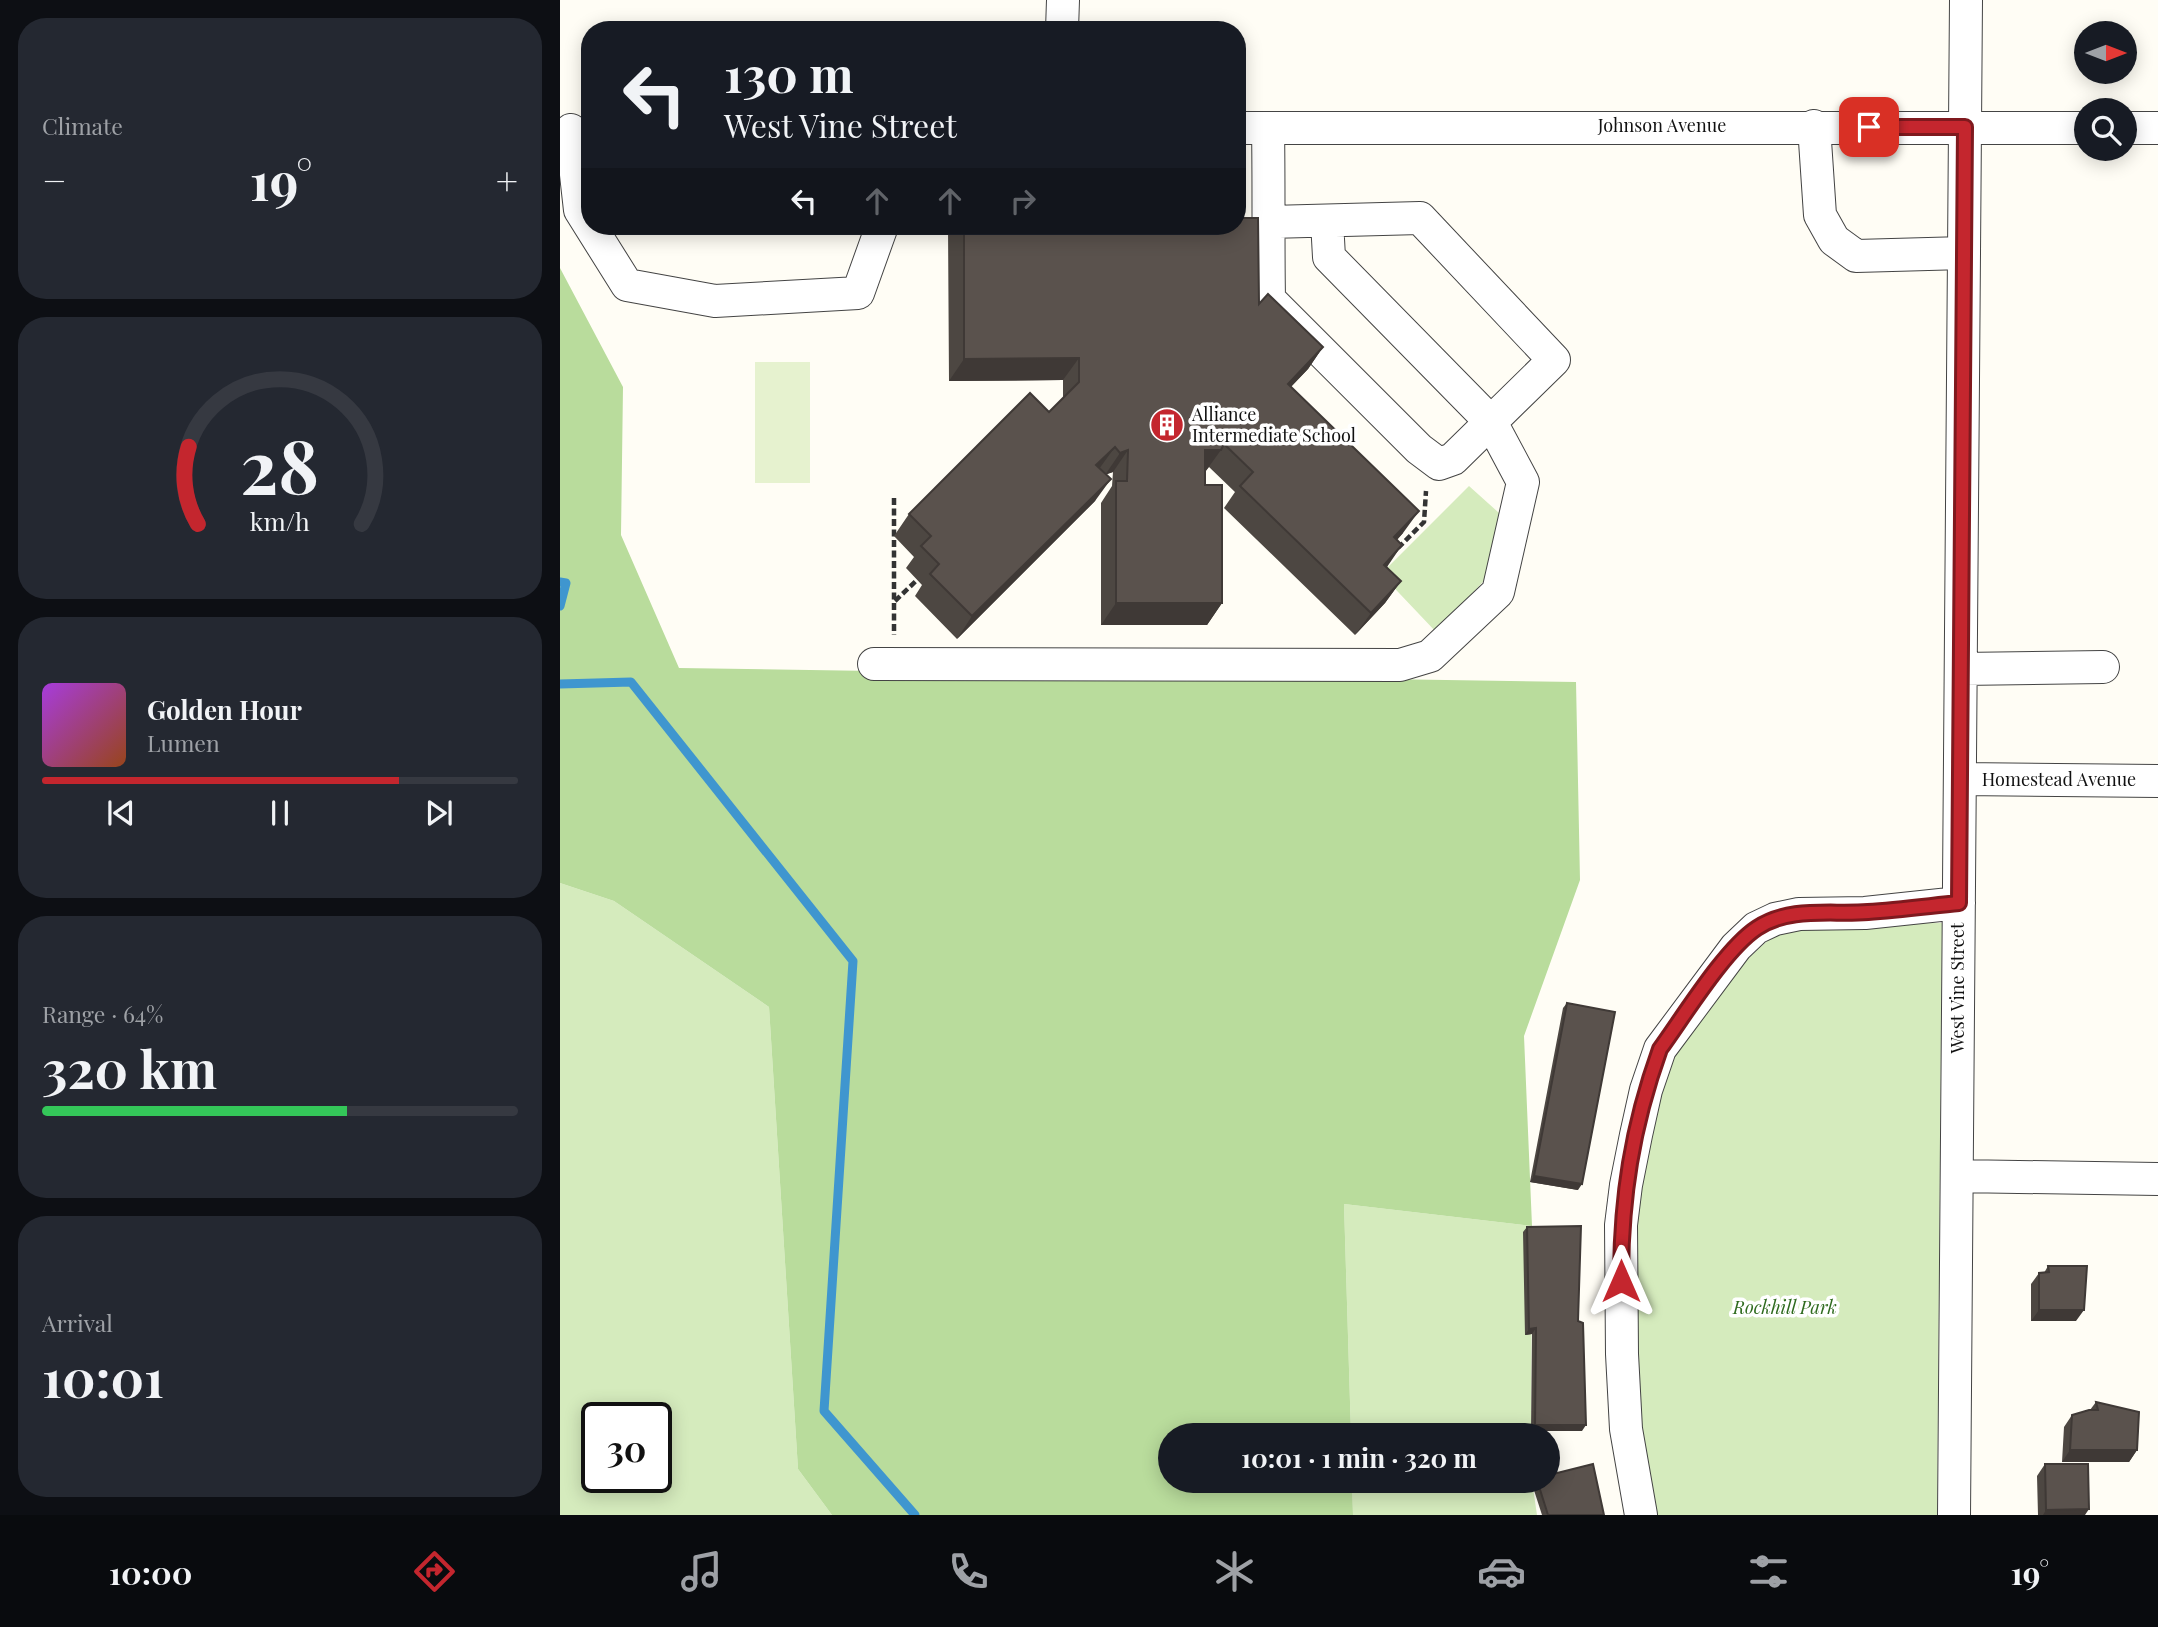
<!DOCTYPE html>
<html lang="en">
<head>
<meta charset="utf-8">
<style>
	:root { --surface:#171b24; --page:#242831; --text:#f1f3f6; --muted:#9ea1a6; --line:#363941; --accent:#c4262e }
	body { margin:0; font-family:"Playfair Display",serif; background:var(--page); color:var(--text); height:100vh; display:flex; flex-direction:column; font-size:26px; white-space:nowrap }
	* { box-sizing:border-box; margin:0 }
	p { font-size:23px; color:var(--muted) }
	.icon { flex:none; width:38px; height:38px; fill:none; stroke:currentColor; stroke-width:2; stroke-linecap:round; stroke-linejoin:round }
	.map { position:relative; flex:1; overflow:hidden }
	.details { display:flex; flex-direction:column; gap:18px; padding:18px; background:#0d0f14; width:560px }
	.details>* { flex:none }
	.hud { position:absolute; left:21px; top:21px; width:665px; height:214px; border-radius:28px; box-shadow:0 4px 18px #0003; background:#171b24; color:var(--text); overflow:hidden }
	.needle { width:46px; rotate:90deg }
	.controls { position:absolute; left:1514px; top:21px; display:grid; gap:14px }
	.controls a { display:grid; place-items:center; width:63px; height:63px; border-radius:50%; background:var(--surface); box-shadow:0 4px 18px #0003; font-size:35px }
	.speed { position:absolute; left:21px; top:1402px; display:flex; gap:14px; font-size:35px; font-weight:700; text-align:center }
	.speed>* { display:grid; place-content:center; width:91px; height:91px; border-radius:50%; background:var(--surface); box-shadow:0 4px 18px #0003; line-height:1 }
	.speed .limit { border:4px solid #111; border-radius:10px; background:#fff; color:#111 }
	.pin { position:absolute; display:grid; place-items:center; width:60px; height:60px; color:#fff; margin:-30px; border-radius:14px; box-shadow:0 4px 10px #0006 }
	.me { position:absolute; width:77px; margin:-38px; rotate:0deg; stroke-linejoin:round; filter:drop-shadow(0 0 5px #0008) }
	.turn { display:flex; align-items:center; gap:24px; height:147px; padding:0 28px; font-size:32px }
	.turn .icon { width:91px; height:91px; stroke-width:2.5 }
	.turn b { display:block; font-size:49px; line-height:60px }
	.lanes { display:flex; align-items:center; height:66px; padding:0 28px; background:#0003; justify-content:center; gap:35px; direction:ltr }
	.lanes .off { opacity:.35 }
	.big { font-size:52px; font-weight:700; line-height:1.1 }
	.details .tile { flex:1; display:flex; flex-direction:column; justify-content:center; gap:10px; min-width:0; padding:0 24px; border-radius:28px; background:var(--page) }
	.details .dial { align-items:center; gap:0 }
	.dial svg { height:182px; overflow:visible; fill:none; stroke:var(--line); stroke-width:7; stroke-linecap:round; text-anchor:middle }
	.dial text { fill:var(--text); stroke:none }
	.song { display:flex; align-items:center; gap:21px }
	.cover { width:84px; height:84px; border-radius:10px; background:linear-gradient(135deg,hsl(280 70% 55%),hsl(20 70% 35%)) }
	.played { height:7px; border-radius:4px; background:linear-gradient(90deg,var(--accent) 75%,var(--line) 75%) }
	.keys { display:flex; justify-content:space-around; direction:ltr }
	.heat { display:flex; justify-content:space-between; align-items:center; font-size:38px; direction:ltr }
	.charge { height:10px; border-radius:5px; background:linear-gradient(90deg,#34c759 64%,var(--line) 0) }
	.trip { position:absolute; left:598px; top:1423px; width:402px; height:70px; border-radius:35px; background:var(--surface); box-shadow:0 4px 18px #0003; font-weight:700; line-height:70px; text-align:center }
	.menu { display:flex; height:112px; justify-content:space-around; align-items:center; background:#090b0e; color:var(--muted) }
	.menu .icon { width:49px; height:49px }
	.menu .current { color:var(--accent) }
	.menu b { font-size:32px; color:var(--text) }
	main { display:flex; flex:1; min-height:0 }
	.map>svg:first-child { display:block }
</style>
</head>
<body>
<main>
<section class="details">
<div class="tile"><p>Climate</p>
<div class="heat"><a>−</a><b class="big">19°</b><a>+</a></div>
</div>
<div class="tile dial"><svg viewBox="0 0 100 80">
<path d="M14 69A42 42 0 1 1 86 69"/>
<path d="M14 69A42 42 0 0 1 10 35" stroke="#c4262e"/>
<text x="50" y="56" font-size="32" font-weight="700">28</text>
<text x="50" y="72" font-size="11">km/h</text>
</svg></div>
<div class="tile">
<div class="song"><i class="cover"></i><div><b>Golden Hour</b><p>Lumen</p></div></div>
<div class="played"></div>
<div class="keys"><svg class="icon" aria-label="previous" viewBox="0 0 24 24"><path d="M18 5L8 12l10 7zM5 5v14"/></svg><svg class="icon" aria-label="pause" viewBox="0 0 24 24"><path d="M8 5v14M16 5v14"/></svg><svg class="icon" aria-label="next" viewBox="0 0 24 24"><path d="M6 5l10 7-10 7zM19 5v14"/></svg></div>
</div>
<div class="tile"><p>Range · 64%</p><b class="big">320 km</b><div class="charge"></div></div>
<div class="tile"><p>Arrival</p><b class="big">10:01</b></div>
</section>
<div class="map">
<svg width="1598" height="1515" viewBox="0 0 1598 1515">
	<rect width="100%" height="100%" fill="#fffdf5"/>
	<path fill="#d5ebbd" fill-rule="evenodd" d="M 909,486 L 948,521 L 937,566 L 877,633 L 821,574 Z
		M 0,883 L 54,901 L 209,1007 L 238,1469 L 272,1515 L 0,1515 ZM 37,1418 L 96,1418 L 96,1477 L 37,1477 Z
		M 1382,923 L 1377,1515 L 1086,1515 L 1074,1450 L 1073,1238 L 1096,1084 L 1127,1030 L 1171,974 L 1217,932 L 1290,924 Z
		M 784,1204 L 972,1226 L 971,1435 L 791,1435 Z
		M 792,1481 L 972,1481 L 977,1515 L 793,1515 Z"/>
	<path fill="#b9dc9c" d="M 0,268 L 63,387 L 61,535 L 119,668 L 1016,682 L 1020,880 L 964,1036 L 972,1226 L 784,1204 L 791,1435 L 611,1435 L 611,1480 L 792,1481 L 793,1515 L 272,1515 L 238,1469 L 209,1007 L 54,901 L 0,883 Z"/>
	<path fill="#e6f2cf" d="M 195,362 L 250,362 L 250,483 L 195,483 Z"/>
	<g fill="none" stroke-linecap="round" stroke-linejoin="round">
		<path stroke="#3f96cf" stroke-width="9" d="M 0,582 L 6,583 L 0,606
			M 0,684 L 71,682 L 293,961 L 264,1411 L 355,1515"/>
		<g stroke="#444" stroke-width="34">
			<path id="minor" d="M 502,30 L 503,0
				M 1254,126 L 1260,215 L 1274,240 L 1296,256 L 1404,253
				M 677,128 L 1526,128
				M 708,128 C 709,185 708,242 709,299 L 859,449 L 879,464 L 893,459 L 994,360 L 860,218 L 708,222
				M 1564,128 L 1598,128
				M 11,130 L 20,210 L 67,285 L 155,301 L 298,293 L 322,226
				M 314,664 L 840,665 L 870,656 L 938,592 L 963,482 L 931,422 L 769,257 L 767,221
				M 1401,669 L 1543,667
				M 1400,779 L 1598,781
				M 1397,1176 L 1598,1179
				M 1081,1515 L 1066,1429 L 1062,1354 L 1061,1225 L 1066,1185 L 1076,1135 L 1086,1090 L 1100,1049 L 1176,947 L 1196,928 L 1215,919 L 1239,914 L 1305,913 L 1399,903
				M 1394,1515 L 1406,0"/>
		</g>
		<path stroke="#333" stroke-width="4.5" stroke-dasharray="7 3.5" stroke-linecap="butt" d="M 334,498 L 334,635
			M 838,548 L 864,522 L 866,491
			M 335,601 L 357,580"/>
		<use href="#minor" stroke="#fff" stroke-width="32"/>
	</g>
	<path fill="#4d4742" d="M 388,226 L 677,226 L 699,304 L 763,347 L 748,369 L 731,387 L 843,533 L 837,540 L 827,567 L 841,581 L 825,603 L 795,635 L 664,508 L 675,492 L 649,467 L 645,472 L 645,485 L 662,603 L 647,625 L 541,625 L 541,503 L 552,486 L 553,472 L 546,474 L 535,501 L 397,639 L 355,596 L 362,585 L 346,568 L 354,557 L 334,536 L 349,514 L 489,412 L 503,398 L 503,380 L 389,381 Z
		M 1007,1003 L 1018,1190 L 970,1182 L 1003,1008 Z
		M 967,1227 L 1018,1321 L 1022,1431 L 971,1431 L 972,1334 L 965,1335 L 963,1232 Z
		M 1488,1266 L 1516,1321 L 1471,1321 L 1471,1284 L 1479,1273 L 1484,1273 Z
		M 1536,1402 L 1577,1450 L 1569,1462 L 1502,1462 L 1504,1427 L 1512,1415 L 1530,1410 Z
		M 1485,1464 L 1525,1515 L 1478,1515 L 1477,1476 Z
		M 975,1480 L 989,1480 L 1044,1515 L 982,1515 L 972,1484 Z"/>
	<path fill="#3f3936" d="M 763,347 L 748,369 L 712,406 L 728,384 Z
		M 519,358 L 503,380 L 389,381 L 404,359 Z
		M 555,447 L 539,469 L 536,465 Z
		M 568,450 L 553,472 L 545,475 L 560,453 Z
		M 645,450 L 661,450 L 645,472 Z
		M 551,479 L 535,501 L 397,639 L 412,616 Z
		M 859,511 L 843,533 L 819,559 L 834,537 Z
		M 842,545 L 827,567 L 824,565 Z
		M 841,581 L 825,603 L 795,635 L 811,613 Z
		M 556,603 L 662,603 L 647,625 L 541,625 Z
		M 974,1176 L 1022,1184 L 1018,1190 L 970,1182 Z
		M 1479,1310 L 1524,1310 L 1516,1321 L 1471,1321 Z
		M 976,1328 L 972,1334 L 965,1335 L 969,1329 Z
		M 975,1425 L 1026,1425 L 1022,1431 L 971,1431 Z
		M 1510,1450 L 1577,1450 L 1569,1462 L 1502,1462 Z
		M 1529,1509 L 1525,1515 L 1483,1515 L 1486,1510 Z"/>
	<path fill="#5a524d" stroke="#3f3936" stroke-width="2" d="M 677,218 L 698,218 L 699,304 L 708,294 L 763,347 L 728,384 L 859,511 L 834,537 L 842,545 L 824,565 L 841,581 L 811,613 L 680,486 L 693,472 L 664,444 L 661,450 L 645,450 L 645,485 L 662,485 L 662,603 L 556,603 L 556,481 L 567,481 L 568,450 L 560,453 L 555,447 L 536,465 L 551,479 L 412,616 L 370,574 L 379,564 L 361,546 L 371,536 L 349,514 L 470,393 L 489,412 L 519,382 L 519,358 L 404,359 L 404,226 L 677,226 Z
		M 1007,1003 L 1055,1012 L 1022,1184 L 974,1176 Z
		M 1021,1226 L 1018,1321 L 1023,1323 L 1026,1425 L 975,1425 L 976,1328 L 969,1329 L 967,1227 Z
		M 1488,1266 L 1527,1266 L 1524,1310 L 1479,1310 L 1479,1273 L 1489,1272 Z
		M 1536,1402 L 1579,1412 L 1577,1450 L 1510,1450 L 1512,1415 L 1529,1410 L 1538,1410 Z
		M 1033,1464 L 1044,1515 L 988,1515 L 977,1480 L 989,1480 L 989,1475 Z
		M 1485,1464 L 1528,1464 L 1529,1509 L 1486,1510 Z"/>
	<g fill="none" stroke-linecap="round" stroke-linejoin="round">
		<g stroke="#7f191e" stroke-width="18">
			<path id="route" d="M 1061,1281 C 1061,1198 1072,1127 1100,1049 C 1124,1016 1165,949 1197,928 C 1230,906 1272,915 1308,912 C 1338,910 1369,906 1399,903 L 1405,127 L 1309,127"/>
		</g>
		<use href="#route" stroke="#c4262e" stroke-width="12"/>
	</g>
	<defs>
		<g id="building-disc" transform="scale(1.75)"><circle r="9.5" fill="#c4262e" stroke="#fff"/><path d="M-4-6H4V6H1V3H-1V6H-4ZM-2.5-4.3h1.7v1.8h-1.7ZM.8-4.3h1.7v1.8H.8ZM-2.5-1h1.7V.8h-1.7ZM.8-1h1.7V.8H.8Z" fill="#fff"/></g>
	</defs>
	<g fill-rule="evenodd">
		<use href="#building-disc" x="607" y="425"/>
	</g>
	<g text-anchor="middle" stroke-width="7" stroke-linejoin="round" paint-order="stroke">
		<g font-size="18" fill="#111" stroke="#fff">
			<text x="1102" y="132">Johnson Avenue</text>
			<text x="1499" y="786">Homestead Avenue</text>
			<text transform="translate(1398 988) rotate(-90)" y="6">West Vine Street</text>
		</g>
		<g font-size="18" fill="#111" stroke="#fff" text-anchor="start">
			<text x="632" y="421">Alliance<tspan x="632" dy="21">Intermediate School</tspan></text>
		</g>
		<g font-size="18" font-style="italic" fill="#2f6b1f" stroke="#fff">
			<text x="1225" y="1314">Rockhill Park</text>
		</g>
	</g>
</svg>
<div class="controls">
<a><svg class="needle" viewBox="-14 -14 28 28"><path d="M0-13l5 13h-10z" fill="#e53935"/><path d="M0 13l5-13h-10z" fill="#9ea1a6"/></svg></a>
<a><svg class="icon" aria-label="search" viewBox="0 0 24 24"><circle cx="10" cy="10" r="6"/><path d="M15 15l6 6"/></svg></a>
</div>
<div class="speed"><div class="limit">30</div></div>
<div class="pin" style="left:1309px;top:127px;background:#d93025"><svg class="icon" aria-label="arrive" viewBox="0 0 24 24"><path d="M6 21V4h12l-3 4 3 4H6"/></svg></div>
<svg class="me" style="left:1061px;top:1281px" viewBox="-20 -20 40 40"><path d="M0-17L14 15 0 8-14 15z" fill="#c4262e" stroke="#fff" stroke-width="4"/></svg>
<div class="trip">10:01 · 1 min · 320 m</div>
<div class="hud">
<div class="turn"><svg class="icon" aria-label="left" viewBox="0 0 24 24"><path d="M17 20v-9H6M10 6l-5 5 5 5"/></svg><div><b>130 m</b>West Vine Street</div></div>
<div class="lanes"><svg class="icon" aria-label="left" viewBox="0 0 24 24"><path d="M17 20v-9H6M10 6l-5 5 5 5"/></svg><svg class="icon off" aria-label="ahead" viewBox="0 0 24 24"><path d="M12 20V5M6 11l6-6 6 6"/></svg><svg class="icon off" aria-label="ahead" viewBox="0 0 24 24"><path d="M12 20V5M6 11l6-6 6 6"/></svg><svg class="icon off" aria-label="right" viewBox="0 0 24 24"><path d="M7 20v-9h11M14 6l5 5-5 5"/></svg></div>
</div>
</div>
</main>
<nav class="menu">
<b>10:00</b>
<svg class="icon current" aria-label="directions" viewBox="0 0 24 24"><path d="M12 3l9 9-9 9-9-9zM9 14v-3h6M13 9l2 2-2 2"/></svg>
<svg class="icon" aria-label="music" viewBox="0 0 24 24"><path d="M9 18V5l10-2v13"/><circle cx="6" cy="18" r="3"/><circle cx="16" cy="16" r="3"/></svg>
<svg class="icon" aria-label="phone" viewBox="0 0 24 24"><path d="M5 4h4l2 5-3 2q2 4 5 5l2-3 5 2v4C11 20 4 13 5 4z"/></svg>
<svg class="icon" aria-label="climate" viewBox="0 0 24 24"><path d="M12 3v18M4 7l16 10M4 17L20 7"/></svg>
<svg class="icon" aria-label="car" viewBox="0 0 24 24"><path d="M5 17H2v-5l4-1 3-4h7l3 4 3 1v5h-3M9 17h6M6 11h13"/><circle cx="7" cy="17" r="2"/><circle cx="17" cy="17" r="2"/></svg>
<svg class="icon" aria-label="filters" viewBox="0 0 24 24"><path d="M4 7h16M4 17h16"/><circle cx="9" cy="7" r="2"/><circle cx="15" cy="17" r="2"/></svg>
<b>19°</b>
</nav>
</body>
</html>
